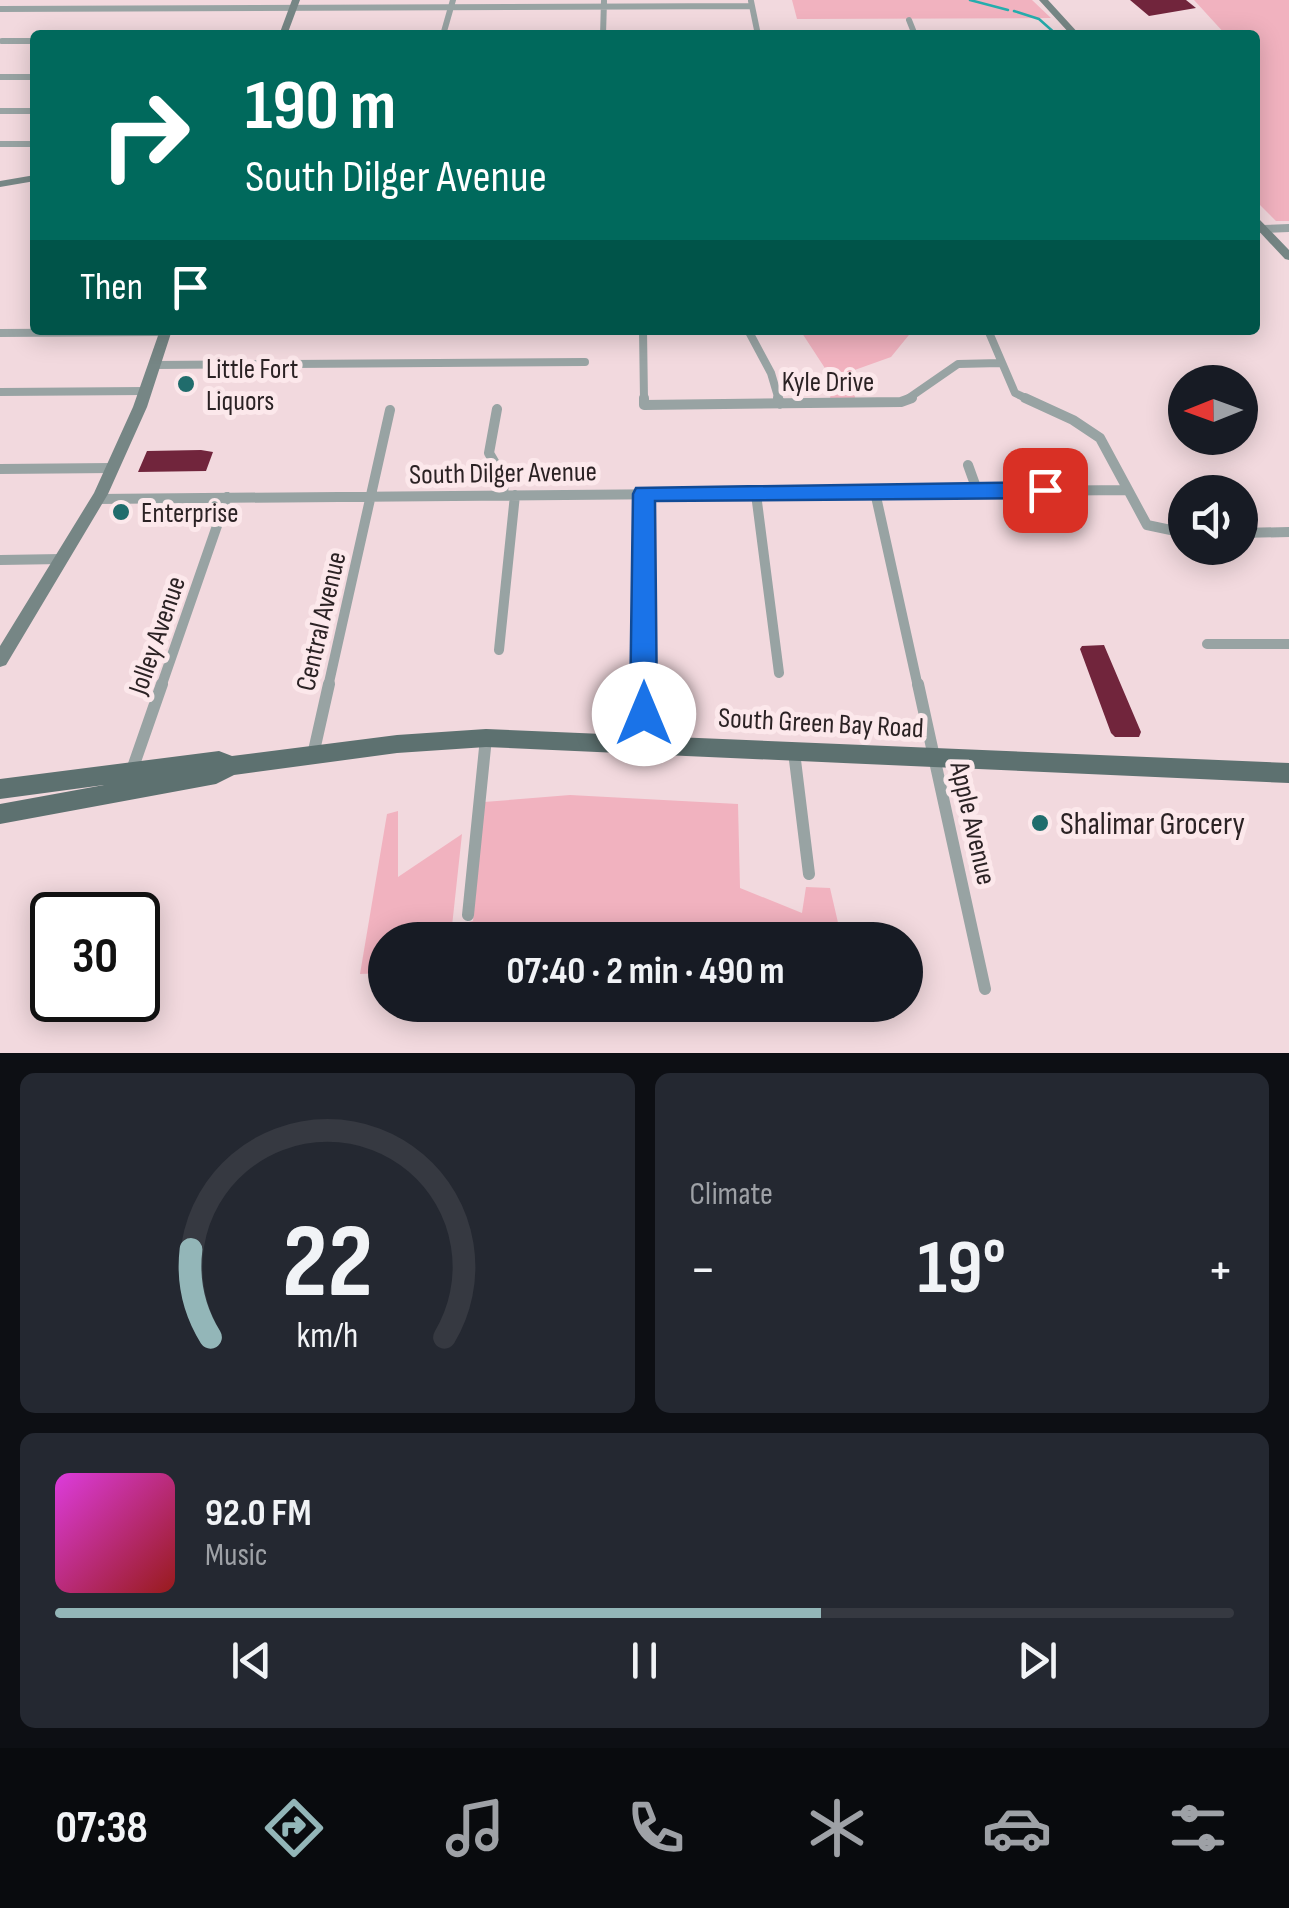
<!DOCTYPE html>
<html lang="en">
<head>
<meta charset="utf-8">
<style>
	:root { --surface:#171b24; --page:#242831; --text:#f1f3f6; --muted:#9ea1a6; --line:#363941; --accent:#93b6b8 }
	body { margin:0; font-family:"Sofia Sans Condensed",sans-serif; background:var(--page); color:var(--text); height:100vh; display:flex; flex-direction:column; font-size:38px; white-space:nowrap }
	* { box-sizing:border-box; margin:0 }
	p { font-size:32px; color:var(--muted) }
	.icon { flex:none; width:55px; height:55px; fill:none; stroke:currentColor; stroke-width:2; stroke-linecap:round; stroke-linejoin:round }
	.map { position:relative; height:1053px; overflow:hidden }
	.drawer { display:flex; flex-direction:column; gap:20px; padding:20px; background:#0d0f14; flex:1 }
	.drawer>* { flex:none }
	.guide { position:absolute; left:30px; top:30px; width:1230px; height:305px; border-radius:10px; box-shadow:0 5px 25px #0003; background:#00695c; color:#fff; overflow:hidden }
	.needle { width:65px; rotate:269deg }
	.controls { position:absolute; left:1168px; top:365px; display:grid; gap:20px }
	.controls a { display:grid; place-items:center; width:90px; height:90px; border-radius:50%; background:var(--surface); box-shadow:0 5px 25px #0003; font-size:50px }
	.speed { position:absolute; left:30px; top:892px; display:flex; gap:20px; font-size:50px; font-weight:700; text-align:center }
	.speed>* { display:grid; place-content:center; width:130px; height:130px; border-radius:50%; background:var(--surface); box-shadow:0 5px 25px #0003; line-height:1 }
	.speed .limit { border:5px solid #111; border-radius:15px; background:#fff; color:#111 }
	.pin { position:absolute; display:grid; place-items:center; width:85px; height:85px; color:#fff; margin:-42px; border-radius:20px; box-shadow:0 5px 15px #0006 }
	.me { position:absolute; width:110px; margin:-55px; rotate:0deg; stroke-linejoin:round; filter:drop-shadow(0 0 8px #0008) }
	.turn { display:flex; align-items:center; gap:35px; height:210px; padding:0 50px; font-size:45px }
	.turn .icon { width:130px; height:130px; stroke-width:2.5 }
	.turn b { display:block; font-size:70px; line-height:85px }
	.then { display:flex; align-items:center; height:95px; padding:0 50px; background:#0003; gap:20px; font-size:38px }
	.big { font-size:75px; font-weight:700; line-height:1.1 }
	.drawer .tile { flex:1; display:flex; flex-direction:column; justify-content:center; gap:15px; min-width:0; padding:0 35px; border-radius:15px; background:var(--page) }
	.drawer .dial { align-items:center; gap:0 }
	.dial svg { height:260px; overflow:visible; fill:none; stroke:var(--line); stroke-width:7; stroke-linecap:round; text-anchor:middle }
	.dial text { fill:var(--text); stroke:none }
	.song { display:flex; align-items:center; gap:30px }
	.cover { width:120px; height:120px; border-radius:15px; background:linear-gradient(135deg,hsl(300 70% 55%),hsl(0 70% 35%)) }
	.played { height:10px; border-radius:5px; background:linear-gradient(90deg,var(--accent) 65%,var(--line) 65%) }
	.keys { display:flex; justify-content:space-around; direction:ltr }
	.heat { display:flex; justify-content:space-between; align-items:center; font-size:55px; direction:ltr }
	.drawer .tiles { flex:1; display:grid; gap:20px; grid-template-columns:1fr 1fr }
	.tile:last-child { grid-column:span 2 }
	.trip { position:absolute; left:368px; top:922px; width:555px; height:100px; border-radius:50px; background:var(--surface); box-shadow:0 5px 25px #0003; font-weight:700; line-height:100px; text-align:center }
	.menu { display:flex; height:160px; justify-content:space-around; align-items:center; background:#090b0e; color:var(--muted) }
	.menu .icon { width:70px; height:70px }
	.menu .selected { color:var(--accent) }
	.menu b { font-size:45px; color:var(--text) }
	.map>svg:first-child { display:block }
</style>
</head>
<body>
<div class="map">
<svg width="1289" height="1053" viewBox="0 0 1289 1053">
	<rect width="100%" height="100%" fill="#f2d9de"/>
	<path fill="#f1b2bf" d="M 792,0 L 1032,0 L 1051,18 L 797,19 Z
		M 1194,0 L 1289,0 L 1289,221 L 1276,221 L 1255,200 L 1255,35 L 1226,35 Z
		M 800,330 L 913,330 L 891,357 L 849,372 L 856,401 L 829,402 L 834,382 Z
		M 570,795 L 738,804 L 740,888 L 802,913 L 806,887 L 830,888 L 842,940 L 385,940 L 385,973 L 360,974 L 387,814 L 398,811 L 398,877 L 462,834 L 452,926 L 473,921 L 484,802 Z"/>
	<g fill="none" stroke-linecap="round" stroke-linejoin="round">
		<path stroke="#27adad" stroke-width="2.5" d="M 970,0 L 1008,10
			M 1014,11 L 1039,19 L 1057,35"/>
	</g>
	<path fill="#71253c" d="M 1130,0 L 1186,0 L 1196,8 L 1149,16 Z
		M 147,451 L 201,450 L 213,452 L 206,471 L 138,472 Z
		M 1104,645 L 1141,732 L 1139,737 L 1115,737 L 1111,733 L 1080,649 L 1082,646 Z"/>
	<g fill="none" stroke-linecap="round" stroke-linejoin="round">
		<path stroke="#98a3a3" stroke-width="6" d="M 751,1 L 758,35
			M 0,9 L 752,6
			M 909,20 L 915,35
			M 443,35 L 453,0
			M 603,35 L 604,1
			M 2,41 L 35,41
			M 0,77 L 35,77
			M 0,111 L 35,111
			M 0,144 L 35,144"/>
		<path stroke="#98a3a3" stroke-width="8" d="M 1262,229 L 1289,228
			M 643,330 L 644,400
			M 748,330 L 771,373 L 779,400
			M 988,330 L 1015,393 L 1030,400
			M 0,333 L 166,332
			M 155,365 L 585,362
			M 0,392 L 146,391
			M 906,400 L 958,364 L 1000,363"/>
		<path stroke="#98a3a3" stroke-width="10" d="M 644,398 L 644,405
			M 778,398 L 780,404
			M 1025,398 L 1073,420 L 1100,438 L 1147,525 L 1185,533
			M 644,405 L 901,402 L 912,398
			M 497,409 L 489,453 L 504,479 L 503,495
			M 968,465 L 977,490
			M 0,469 L 113,468
			M 875,492 L 918,687
			M 644,494 L 644,687
			M 756,494 L 779,673
			M 98,499 L 1127,490
			M 1240,533 L 1289,532
			M 0,560 L 62,559
			M 1207,644 L 1289,644
			M 499,650 L 515,495
			M 161,687 L 227,497
			M 328,687 L 390,410"/>
		<path stroke="#98a3a3" stroke-width="12" d="M 644,684 L 644,714
			M 918,684 L 985,989
			M 794,752 L 809,874
			M 313,755 L 329,684
			M 132,770 L 162,684
			M 468,915 L 486,738"/>
		<path fill="#768685" fill-rule="evenodd" d="M 292,0 L 300,0 L 287,35 L 279,35 Z
			M 1039,0 L 1048,0 L 1080,35 L 1071,35 Z
			M 35,175 L 35,181 L 0,187 L 0,181 Z
			M 1255,218 L 1259,219 L 1289,250 L 1289,260 L 1285,259 L 1255,227 Z
			M 160,330 L 172,330 L 147,407 L 108,494 L 6,665 L 0,667 L 0,646 L 94,493 L 133,407 Z"/>
		<path fill="#5d7170" fill-rule="evenodd" d="M 486,729 L 1289,763 L 1289,783 L 486,747 L 397,753 L 234,775 L 216,784 L 0,824 L 0,804 L 104,785 L 0,799 L 0,779 L 219,751 L 232,756 L 397,735 Z"/>
	</g>
	<path fill="#1a73e8" stroke="#114b97" stroke-width="2.5" d="M 1045,482 L 1056,490 L 1045,498 L 655,501 L 657,714 L 653,722 L 644,726 L 634,722 L 630,714 L 633,494 L 636,488 Z"/>
	<g fill="#206c6c" stroke="#fce8eb" stroke-width="4">
		<circle cx="186" cy="384" r="10"/>
		<circle cx="121" cy="512" r="10"/>
		<circle cx="1040" cy="823" r="10"/>
	</g>
	<g text-anchor="middle" stroke-width="10" stroke-linejoin="round" paint-order="stroke">
		<g font-size="28" fill="#2b2224" stroke="#fce8eb" text-anchor="start">
			<text x="206" y="378">Little Fort<tspan x="206" dy="32">Liquors</tspan></text>
			<text x="141" y="522">Enterprise</text>
		</g>
		<g font-size="28" fill="#2b2224" stroke="#fce8eb">
			<text x="828" y="391">Kyle Drive</text>
			<text transform="translate(503 472) rotate(-1)" y="10">South Dilger Avenue</text>
			<text transform="translate(320 621) rotate(-77)" y="10">Central Avenue</text>
			<text transform="translate(156 635) rotate(-71)" y="10">Jolley Avenue</text>
			<text transform="translate(821 722) rotate(3)" y="10">South Green Bay Road</text>
			<text transform="translate(974 823) rotate(77)" y="10">Apple Avenue</text>
		</g>
		<g font-size="32" fill="#2b2224" stroke="#fce8eb" text-anchor="start">
			<text x="1060" y="834">Shalimar Grocery</text>
		</g>
	</g>
</svg>
<div class="controls">
<a><svg class="needle" viewBox="-14 -14 28 28"><path d="M0-13l5 13h-10z" fill="#e53935"/><path d="M0 13l5-13h-10z" fill="#9ea1a6"/></svg></a>
<a><svg class="icon" aria-label="sound" viewBox="0 0 24 24"><path d="M4 9h4l5-4v14l-5-4H4zM17 9q2 3 0 6"/></svg></a>
</div>
<div class="speed"><div class="limit">30</div></div>
<div class="pin" style="left:1045px;top:490px;background:#d93025"><svg class="icon" aria-label="arrive" viewBox="0 0 24 24"><path d="M6 21V4h12l-3 4 3 4H6"/></svg></div>
<svg class="me" style="left:644px;top:714px" viewBox="-20 -20 40 40"><circle r="19" fill="#fff"/><path d="M0-13L10 11 0 6-10 11z" fill="#1a73e8"/></svg>
<div class="trip">07:40 · 2 min · 490 m</div>
<div class="guide">
<div class="turn"><svg class="icon" aria-label="right" viewBox="0 0 24 24"><path d="M7 20v-9h11M14 6l5 5-5 5"/></svg><div><b>190 m</b>South Dilger Avenue</div></div>
<div class="then">Then<svg class="icon" aria-label="arrive" viewBox="0 0 24 24"><path d="M6 21V4h12l-3 4 3 4H6"/></svg></div>
</div>
</div>
<section class="drawer">
<div class="tiles">
<div class="tile dial"><svg viewBox="0 0 100 80">
<path d="M14 69A42 42 0 1 1 86 69"/>
<path d="M14 69A42 42 0 0 1 8 42" stroke="#93b6b8"/>
<text x="50" y="56" font-size="32" font-weight="700">22</text>
<text x="50" y="72" font-size="11">km/h</text>
</svg></div>
<div class="tile"><p>Climate</p>
<div class="heat"><a>−</a><b class="big">19°</b><a>+</a></div>
</div>
<div class="tile">
<div class="song"><i class="cover"></i><div><b>92.0 FM</b><p>Music</p></div></div>
<div class="played"></div>
<div class="keys"><svg class="icon" aria-label="previous" viewBox="0 0 24 24"><path d="M18 5L8 12l10 7zM5 5v14"/></svg><svg class="icon" aria-label="pause" viewBox="0 0 24 24"><path d="M8 5v14M16 5v14"/></svg><svg class="icon" aria-label="next" viewBox="0 0 24 24"><path d="M6 5l10 7-10 7zM19 5v14"/></svg></div>
</div>
</div>
</section>
<nav class="menu">
<b>07:38</b>
<svg class="icon selected" aria-label="directions" viewBox="0 0 24 24"><path d="M12 3l9 9-9 9-9-9zM9 14v-3h6M13 9l2 2-2 2"/></svg>
<svg class="icon" aria-label="music" viewBox="0 0 24 24"><path d="M9 18V5l10-2v13"/><circle cx="6" cy="18" r="3"/><circle cx="16" cy="16" r="3"/></svg>
<svg class="icon" aria-label="phone" viewBox="0 0 24 24"><path d="M5 4h4l2 5-3 2q2 4 5 5l2-3 5 2v4C11 20 4 13 5 4z"/></svg>
<svg class="icon" aria-label="climate" viewBox="0 0 24 24"><path d="M12 3v18M4 7l16 10M4 17L20 7"/></svg>
<svg class="icon" aria-label="car" viewBox="0 0 24 24"><path d="M5 17H2v-5l4-1 3-4h7l3 4 3 1v5h-3M9 17h6M6 11h13"/><circle cx="7" cy="17" r="2"/><circle cx="17" cy="17" r="2"/></svg>
<svg class="icon" aria-label="filters" viewBox="0 0 24 24"><path d="M4 7h16M4 17h16"/><circle cx="9" cy="7" r="2"/><circle cx="15" cy="17" r="2"/></svg>
</nav>
</body>
</html>
